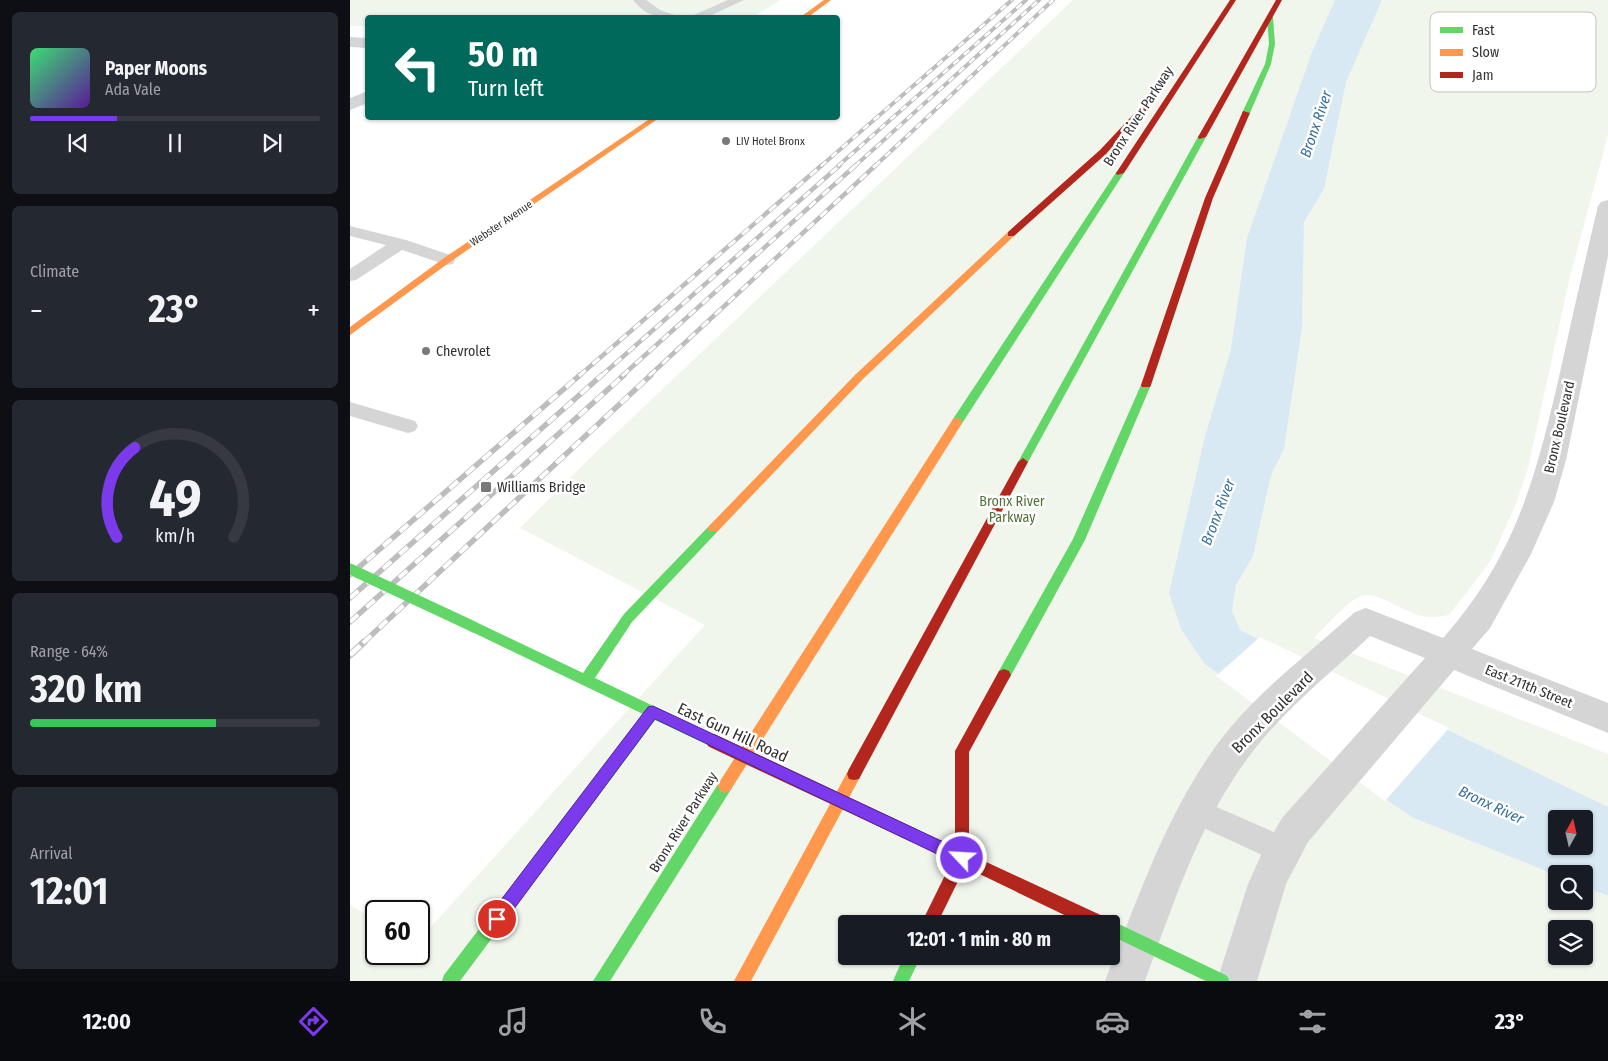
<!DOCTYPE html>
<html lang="en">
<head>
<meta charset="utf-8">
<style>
	:root { --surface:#171b24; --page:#242831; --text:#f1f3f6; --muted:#9ea1a6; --line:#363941; --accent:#7c3aed }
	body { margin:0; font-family:"Fira Sans Condensed",sans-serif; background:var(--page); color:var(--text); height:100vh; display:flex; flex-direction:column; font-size:19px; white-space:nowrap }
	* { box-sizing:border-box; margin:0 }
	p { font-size:16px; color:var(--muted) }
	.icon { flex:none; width:28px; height:28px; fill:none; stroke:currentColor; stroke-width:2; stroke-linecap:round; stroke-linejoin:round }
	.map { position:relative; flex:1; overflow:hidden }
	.side { display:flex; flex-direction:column; gap:12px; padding:12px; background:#0d0f14; width:350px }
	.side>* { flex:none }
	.banner { position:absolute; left:15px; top:15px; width:475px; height:105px; border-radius:5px; box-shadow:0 1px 4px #0004; background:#00695c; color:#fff; overflow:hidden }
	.needle { width:32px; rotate:8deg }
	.fabs { position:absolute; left:1198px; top:810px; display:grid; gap:10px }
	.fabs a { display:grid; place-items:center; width:45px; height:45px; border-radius:5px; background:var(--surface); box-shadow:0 1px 4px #0004; font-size:25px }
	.speed { position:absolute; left:15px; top:900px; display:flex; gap:10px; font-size:25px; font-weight:700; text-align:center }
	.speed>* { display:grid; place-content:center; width:65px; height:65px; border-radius:50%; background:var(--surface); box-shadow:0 1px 4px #0004; line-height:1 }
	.speed .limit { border:2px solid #111; border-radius:8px; background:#fff; color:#111 }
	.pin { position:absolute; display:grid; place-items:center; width:42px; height:42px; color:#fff; margin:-21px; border:2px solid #fff; border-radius:50%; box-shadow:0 1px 5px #0007 }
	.me { position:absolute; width:55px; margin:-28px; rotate:295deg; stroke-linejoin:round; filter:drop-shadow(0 0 4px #0008) }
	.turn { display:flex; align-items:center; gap:18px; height:105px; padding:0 20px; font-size:22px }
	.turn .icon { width:65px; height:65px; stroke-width:2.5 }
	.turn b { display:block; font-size:35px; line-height:42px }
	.big { font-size:38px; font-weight:700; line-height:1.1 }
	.side .tile { flex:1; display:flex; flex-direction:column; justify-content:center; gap:8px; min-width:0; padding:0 18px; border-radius:8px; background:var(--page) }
	.side .dial { align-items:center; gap:0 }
	.dial svg { height:130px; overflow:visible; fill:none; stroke:var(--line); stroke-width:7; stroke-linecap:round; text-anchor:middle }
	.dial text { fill:var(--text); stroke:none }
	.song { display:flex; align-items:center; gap:15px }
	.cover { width:60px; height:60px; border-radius:8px; background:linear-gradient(135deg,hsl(140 70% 55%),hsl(270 70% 35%)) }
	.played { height:5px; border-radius:2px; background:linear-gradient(90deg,var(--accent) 30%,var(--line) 30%) }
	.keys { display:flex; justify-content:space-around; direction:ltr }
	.heat { display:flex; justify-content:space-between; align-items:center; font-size:28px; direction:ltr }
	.charge { height:8px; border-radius:4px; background:linear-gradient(90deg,#34c759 64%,var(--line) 0) }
	.trip { position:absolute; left:488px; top:915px; width:282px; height:50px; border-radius:5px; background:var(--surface); box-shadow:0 1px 4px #0004; font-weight:700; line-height:50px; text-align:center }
	.menu { display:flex; height:80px; justify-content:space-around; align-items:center; background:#090b0e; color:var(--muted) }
	.menu .icon { width:35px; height:35px }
	.menu .current { color:var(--accent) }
	.menu b { font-size:22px; color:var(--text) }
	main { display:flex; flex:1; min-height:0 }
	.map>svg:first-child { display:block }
</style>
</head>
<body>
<main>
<section class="side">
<div class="tile">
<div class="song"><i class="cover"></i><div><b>Paper Moons</b><p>Ada Vale</p></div></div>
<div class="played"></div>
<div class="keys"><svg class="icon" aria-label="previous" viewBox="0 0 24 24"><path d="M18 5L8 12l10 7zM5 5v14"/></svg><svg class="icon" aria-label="pause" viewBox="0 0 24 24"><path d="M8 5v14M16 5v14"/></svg><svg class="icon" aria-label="next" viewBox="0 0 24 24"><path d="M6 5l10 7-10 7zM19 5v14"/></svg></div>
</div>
<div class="tile"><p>Climate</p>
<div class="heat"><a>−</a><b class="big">23°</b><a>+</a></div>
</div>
<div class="tile dial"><svg viewBox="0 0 100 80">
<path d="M14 69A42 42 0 1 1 86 69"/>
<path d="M14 69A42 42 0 0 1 25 14" stroke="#7c3aed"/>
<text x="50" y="56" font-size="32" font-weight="700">49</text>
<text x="50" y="72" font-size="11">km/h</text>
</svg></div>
<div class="tile"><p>Range · 64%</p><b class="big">320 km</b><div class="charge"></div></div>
<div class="tile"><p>Arrival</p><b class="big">12:01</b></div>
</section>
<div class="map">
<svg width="1258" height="981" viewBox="0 0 1258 981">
	<rect width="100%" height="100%" fill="#fff"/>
	<path fill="#f1f6ed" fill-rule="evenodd" d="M 0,0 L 431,0 L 403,17 L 18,18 L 17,26 L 0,26 Z
		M 723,0 L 1258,0 L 1258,135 L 1219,281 L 1178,468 L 1166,504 L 1140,562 L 1099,615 C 1088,617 1079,618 1068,615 C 1054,611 1028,593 1014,595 C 1000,598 974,628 964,638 L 1258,754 L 1258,981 L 0,981 L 0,905 L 26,920 L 26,954 L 69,954 L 69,940 L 355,625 L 170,528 L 243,455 ZM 1206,819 L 1234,819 L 1234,846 L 1206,846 ZM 1206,874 L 1234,874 L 1234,901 L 1206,901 ZM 496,924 L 761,924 L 761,956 L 496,956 ZM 1206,929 L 1234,929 L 1234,956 L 1206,956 Z"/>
	<path fill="#d9e9f4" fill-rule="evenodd" d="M 985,0 L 1032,0 L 996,82 L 974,189 L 954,222 L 952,328 L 934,449 L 921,475 L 903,556 L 886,585 L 882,611 L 890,630 L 1258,807 L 1258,896 L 1234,886 L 1234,874 L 1206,875 L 1064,818 L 1044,805 L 855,664 L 831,629 L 819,593 L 855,436 L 881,349 L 897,238 L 962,52 ZM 1206,819 L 1234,819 L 1234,846 L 1206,846 Z"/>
	<path fill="#fff" d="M 910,637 L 1099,728 L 1035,801 L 866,676 Z"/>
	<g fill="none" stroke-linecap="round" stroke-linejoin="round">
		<path fill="#d5d5d5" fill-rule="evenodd" d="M 283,0 L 296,0 L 310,10 L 333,18 C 312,18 297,18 283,0 Z
			M 378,0 L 394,0 L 355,18 L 337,18 Z
			M 0,226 L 56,240 L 103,256 L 105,260 L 103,264 L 97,265 L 52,250 L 6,280 L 0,281 L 0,269 L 36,245 L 0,236 Z
			M 0,402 L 65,421 L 68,426 L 65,431 L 58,433 L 0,416 Z
			M 846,798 L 942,840 L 946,850 L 942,860 L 932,864 L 836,820 L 832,811 L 836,802 Z"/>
		<path fill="#d5d5d5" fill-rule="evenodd" d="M 0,37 L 18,38 L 18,48 L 0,47 Z
			M 18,91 L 18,103 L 0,110 L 0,98 Z
			M 1258,200 L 1258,256 L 1216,460 L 1204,502 L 1181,554 L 1140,628 L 1122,649 L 1258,703 L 1258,733 L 1104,670 L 958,842 L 936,884 L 907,981 L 867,981 L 898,884 L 912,853 L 932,818 L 1075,658 L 1020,636 C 986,668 949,698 918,733 C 855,804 827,894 795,981 L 755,981 C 790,894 820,801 880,728 C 917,684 963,650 1005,612 L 1016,608 L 1093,638 C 1167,555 1187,473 1211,368 C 1223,314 1235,260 1248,206 L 1251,202 Z"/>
		<path fill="#63d668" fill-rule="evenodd" d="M 920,15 L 923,17 L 925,44 L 921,64 L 900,113 L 893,115 L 892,113 L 915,64 L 919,44 L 917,17 Z
			M 849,135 L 856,137 L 678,462 L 673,466 L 669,465 L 668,462 Z
			M 767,171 L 774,173 L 611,425 L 603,425 L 602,422 L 603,419 Z
			M 796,382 L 801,385 L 735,540 L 659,679 L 654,681 L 649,679 L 647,675 L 649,671 L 723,539 L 791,385 Z
			M 364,524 L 368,525 L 370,528 L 368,531 L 282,622 L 245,678 L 368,737 L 370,741 L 368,745 L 363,747 L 358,745 L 305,720 L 110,981 L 92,981 L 94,975 L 293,714 L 120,631 L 118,627 L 120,623 L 124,622 L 128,623 L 233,673 L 274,614 L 360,525 Z
			M 375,779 L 380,781 L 382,786 L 380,791 L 260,981 L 243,981 L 370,781 Z
			M 554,956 L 571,956 L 559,981 L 543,981 Z"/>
		<path fill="#ff974d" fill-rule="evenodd" d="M 474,0 L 481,0 L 457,18 L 449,18 Z
			M 301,118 L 309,118 L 100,262 L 0,335 L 0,327 L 94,258 Z
			M 661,231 L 664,232 L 664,236 L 513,379 L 368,531 L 360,531 L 358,528 L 360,525 L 505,375 L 658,232 Z
			M 607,418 L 611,419 L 612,422 L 611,425 L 380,791 L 375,793 L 370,791 L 368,786 L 370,781 L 603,419 Z
			M 504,768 L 509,769 L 511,774 L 509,779 L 401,981 L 384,981 L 499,769 Z"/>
		<path fill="#b3261e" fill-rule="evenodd" d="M 880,0 L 886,0 L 774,173 L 767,175 L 766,173 Z
			M 926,0 L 932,0 L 856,137 L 849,139 L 848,137 Z
			M 796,101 L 803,103 L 756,154 L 664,236 L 658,236 L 658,232 L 750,150 Z
			M 893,111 L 900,113 L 863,198 L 801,385 L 800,387 L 792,387 L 791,385 L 855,198 Z
			M 673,458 L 678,462 L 509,779 L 504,780 L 499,779 L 497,774 L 499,769 L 668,462 Z
			M 654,669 L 659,671 L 661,675 L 619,752 L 619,854 L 757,918 L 759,924 L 733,924 L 615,867 L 587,924 L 571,924 L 602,861 L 558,840 L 556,835 L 558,830 L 563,828 L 605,847 L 605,751 L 649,671 Z"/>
		<g stroke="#bdbdbd" stroke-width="4">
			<path id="rail-far3" d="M 471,166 L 662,0
				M 488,166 L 676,0
				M 505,166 L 689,0
				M 525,166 L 703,0"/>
		</g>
		<g stroke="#bdbdbd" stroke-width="4.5">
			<path id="rail-far2" d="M 229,376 L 472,165
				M 251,376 L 490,165
				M 272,376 L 506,165
				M 299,376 L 526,165"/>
		</g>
		<g stroke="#bdbdbd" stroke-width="5.5">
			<path id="rail-far1" d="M 0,575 L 230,375
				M 0,598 L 252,375
				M 0,622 L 274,375
				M 13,643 L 301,375"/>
		</g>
		<g stroke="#bdbdbd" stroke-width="7">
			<path id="rail" d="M 0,655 L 14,642"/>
		</g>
		<use href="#rail-far3" stroke="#fff" stroke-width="2.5" stroke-dasharray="7" stroke-linecap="butt"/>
		<use href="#rail-far2" stroke="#fff" stroke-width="3" stroke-dasharray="9" stroke-linecap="butt"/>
		<use href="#rail-far1" stroke="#fff" stroke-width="4" stroke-dasharray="11" stroke-linecap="butt"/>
		<use href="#rail" stroke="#fff" stroke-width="5" stroke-dasharray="14" stroke-linecap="butt"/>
		<path stroke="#63d668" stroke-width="11" d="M 0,569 L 124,627"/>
		<path stroke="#63d668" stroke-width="14" d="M 761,928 L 872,981"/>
		<path stroke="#b3261e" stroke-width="14" d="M 363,741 L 563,835"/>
	</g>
	<path fill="#7c3aed" stroke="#51269a" d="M 303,706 L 617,853 L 619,858 L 617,863 L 612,866 L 606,863 L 305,719 L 152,925 L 147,927 L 141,925 L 139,919 L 141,913 L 298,707 Z"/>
	<g fill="#797979" stroke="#fff" stroke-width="2">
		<circle cx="376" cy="141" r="5"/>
		<circle cx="76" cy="351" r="5"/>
		<rect x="130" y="481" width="12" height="12" rx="2.5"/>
	</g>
	<g text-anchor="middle" stroke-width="5" stroke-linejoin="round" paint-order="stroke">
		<g font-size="11" fill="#313131" stroke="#fff" text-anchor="start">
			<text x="386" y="145">LIV Hotel Bronx</text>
		</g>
		<g font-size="11" fill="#313131" stroke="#fff">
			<text transform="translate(151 223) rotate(-34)" y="4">Webster Avenue</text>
		</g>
		<g font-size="14" fill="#313131" stroke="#fff">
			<text transform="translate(788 116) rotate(-57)" y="5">Bronx River Parkway</text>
			<text transform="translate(1209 427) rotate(-77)" y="5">Bronx Boulevard</text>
			<text transform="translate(1179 686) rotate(22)" y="5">East 211th Street</text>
			<text transform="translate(333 822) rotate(-58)" y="5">Bronx River Parkway</text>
		</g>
		<g font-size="14" fill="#313131" stroke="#fff" text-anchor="start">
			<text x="86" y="356">Chevrolet</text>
			<text x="147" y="492">Williams Bridge</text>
		</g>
		<g font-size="14" fill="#52713a" stroke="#fff">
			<text x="662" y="506">Bronx River<tspan x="662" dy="16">Parkway</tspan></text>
		</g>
		<g font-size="15" font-style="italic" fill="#37719b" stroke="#fff">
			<text transform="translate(966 124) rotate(-71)" y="5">Bronx River</text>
			<text transform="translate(868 512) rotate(-69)" y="5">Bronx River</text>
			<text transform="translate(1141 805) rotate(25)" y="5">Bronx River</text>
		</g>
		<g font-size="16" fill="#313131" stroke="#fff">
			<text transform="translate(922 712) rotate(-45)" y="6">Bronx Boulevard</text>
			<text transform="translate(383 732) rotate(25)" y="6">East Gun Hill Road</text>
		</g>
	</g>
	<rect x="1080" y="12" width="166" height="80" rx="8" fill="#fff" stroke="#c1c1c1" stroke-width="1"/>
	<rect x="1090" y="27" width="23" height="6" fill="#63d668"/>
	<rect x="1090" y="49" width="23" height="7" fill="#ff974d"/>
	<rect x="1090" y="72" width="23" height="6" fill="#b3261e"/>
	<g font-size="14" fill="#313131">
		<text x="1122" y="35">Fast</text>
		<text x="1122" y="57">Slow</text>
		<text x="1122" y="80">Jam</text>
	</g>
</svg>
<div class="fabs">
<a><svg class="needle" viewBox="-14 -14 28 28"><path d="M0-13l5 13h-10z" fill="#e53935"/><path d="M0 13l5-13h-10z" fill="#9ea1a6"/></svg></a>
<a><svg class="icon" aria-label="search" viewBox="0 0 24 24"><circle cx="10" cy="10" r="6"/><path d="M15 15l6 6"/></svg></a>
<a><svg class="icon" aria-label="layers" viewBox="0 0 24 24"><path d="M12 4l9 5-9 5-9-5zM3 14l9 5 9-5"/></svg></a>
</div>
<div class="speed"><div class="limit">60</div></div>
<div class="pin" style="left:147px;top:919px;background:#d93025"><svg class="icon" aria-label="arrive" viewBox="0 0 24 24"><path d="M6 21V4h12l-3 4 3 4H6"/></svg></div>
<svg class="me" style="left:612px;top:858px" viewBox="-20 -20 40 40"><circle r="17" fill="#7c3aed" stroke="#fff" stroke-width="3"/><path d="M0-11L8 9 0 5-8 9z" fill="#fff"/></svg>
<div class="trip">12:01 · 1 min · 80 m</div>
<div class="banner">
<div class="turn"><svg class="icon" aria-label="left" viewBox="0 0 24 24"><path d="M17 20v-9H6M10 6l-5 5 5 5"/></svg><div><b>50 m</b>Turn left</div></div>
</div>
</div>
</main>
<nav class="menu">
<b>12:00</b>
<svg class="icon current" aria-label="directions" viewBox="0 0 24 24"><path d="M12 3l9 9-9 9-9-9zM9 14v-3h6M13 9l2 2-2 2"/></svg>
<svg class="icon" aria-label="music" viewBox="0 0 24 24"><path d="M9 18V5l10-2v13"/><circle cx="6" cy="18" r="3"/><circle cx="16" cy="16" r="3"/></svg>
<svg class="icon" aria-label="phone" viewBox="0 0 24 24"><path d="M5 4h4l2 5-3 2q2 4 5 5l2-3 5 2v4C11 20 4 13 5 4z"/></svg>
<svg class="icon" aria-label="climate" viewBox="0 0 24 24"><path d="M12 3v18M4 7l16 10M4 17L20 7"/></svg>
<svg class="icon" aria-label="car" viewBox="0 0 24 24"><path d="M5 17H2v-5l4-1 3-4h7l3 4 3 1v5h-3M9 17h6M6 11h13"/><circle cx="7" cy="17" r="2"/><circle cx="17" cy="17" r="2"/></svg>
<svg class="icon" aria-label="filters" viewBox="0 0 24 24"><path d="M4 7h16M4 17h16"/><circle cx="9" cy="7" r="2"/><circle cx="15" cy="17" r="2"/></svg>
<b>23°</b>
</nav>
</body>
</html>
